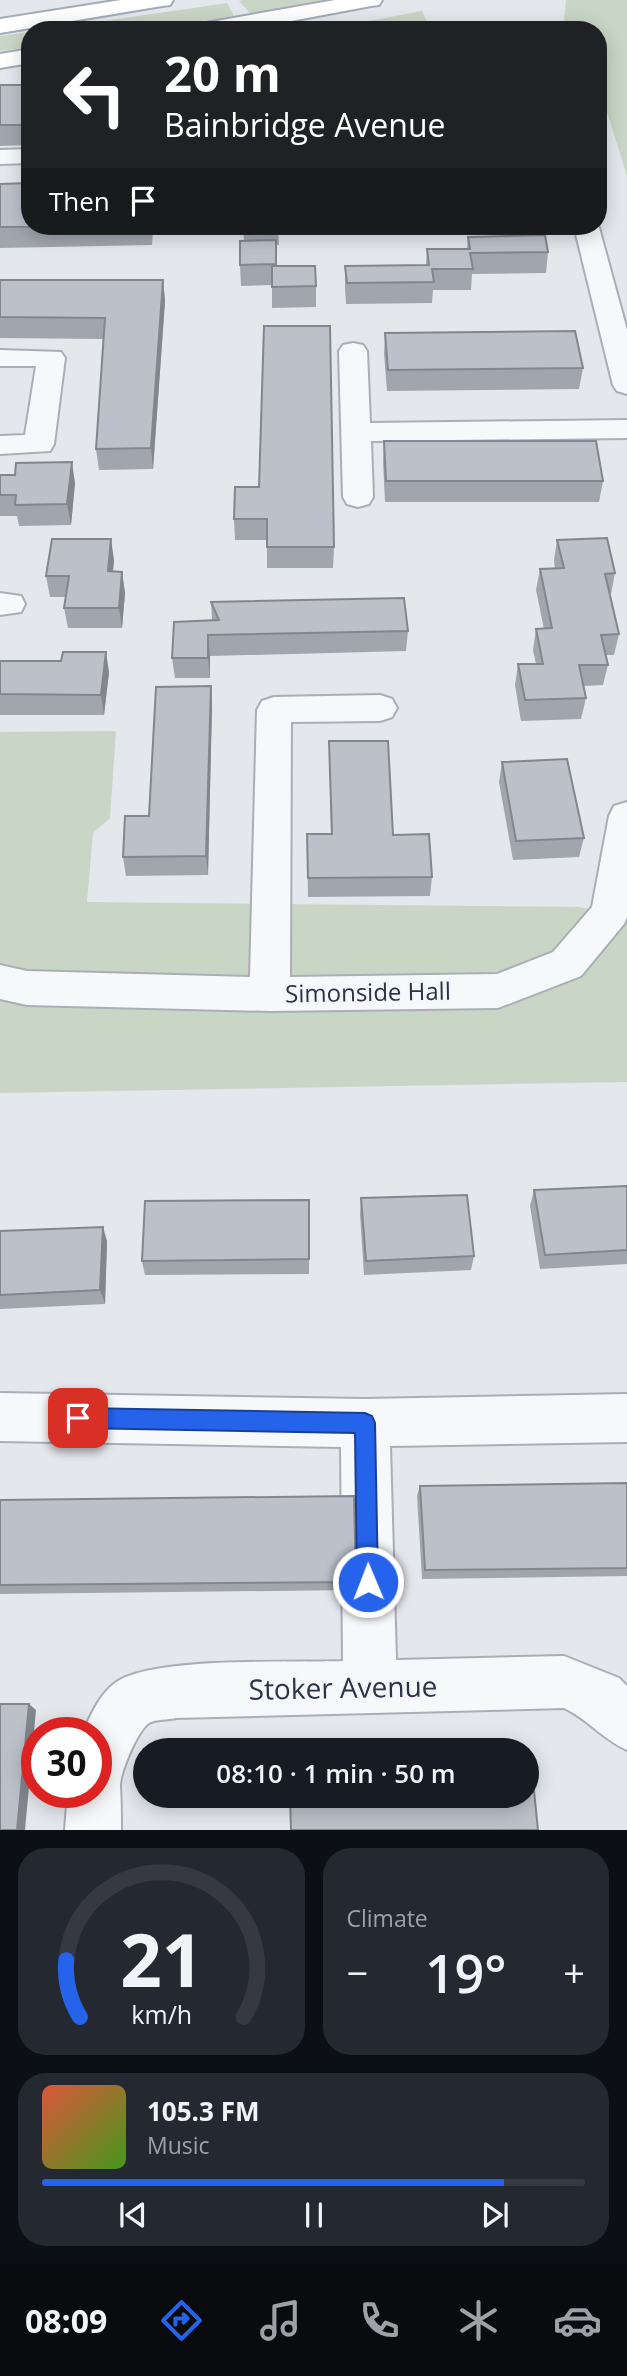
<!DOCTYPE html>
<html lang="en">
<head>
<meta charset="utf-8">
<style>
	:root { --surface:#171b24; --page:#242831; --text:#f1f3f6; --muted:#9ea1a6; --line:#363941; --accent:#2563eb }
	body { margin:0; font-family:"Open Sans",sans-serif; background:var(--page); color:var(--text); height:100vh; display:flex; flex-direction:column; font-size:26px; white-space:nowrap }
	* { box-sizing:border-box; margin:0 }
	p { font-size:23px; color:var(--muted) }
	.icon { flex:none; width:38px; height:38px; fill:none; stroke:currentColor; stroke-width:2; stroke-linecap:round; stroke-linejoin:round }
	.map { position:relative; height:1830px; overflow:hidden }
	.details { display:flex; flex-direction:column; gap:18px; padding:18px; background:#0d0f14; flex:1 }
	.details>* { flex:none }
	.guide { position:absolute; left:21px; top:21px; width:586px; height:214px; border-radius:28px; box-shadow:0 4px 18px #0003; background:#202124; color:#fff; overflow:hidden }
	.speed { position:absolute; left:21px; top:1717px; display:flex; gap:14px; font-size:35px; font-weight:700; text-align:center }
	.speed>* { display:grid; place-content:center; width:91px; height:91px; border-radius:50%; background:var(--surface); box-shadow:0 4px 18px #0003; line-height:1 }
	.speed .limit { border:10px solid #d22; background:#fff; color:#111 }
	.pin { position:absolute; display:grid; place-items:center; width:60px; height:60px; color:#fff; margin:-30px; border-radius:14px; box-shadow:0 4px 10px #0006 }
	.me { position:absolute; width:77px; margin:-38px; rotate:359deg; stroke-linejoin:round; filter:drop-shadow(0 0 5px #0008) }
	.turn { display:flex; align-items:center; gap:24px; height:147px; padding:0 28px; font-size:32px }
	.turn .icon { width:91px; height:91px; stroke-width:2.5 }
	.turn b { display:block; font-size:49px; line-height:60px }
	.then { display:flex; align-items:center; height:66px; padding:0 28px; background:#0003; gap:14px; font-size:26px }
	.big { font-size:52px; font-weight:600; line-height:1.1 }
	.details .tile { flex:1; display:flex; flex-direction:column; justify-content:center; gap:10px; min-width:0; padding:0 24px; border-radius:28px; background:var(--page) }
	.details .dial { align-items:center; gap:0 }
	.dial svg { height:182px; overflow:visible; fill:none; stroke:var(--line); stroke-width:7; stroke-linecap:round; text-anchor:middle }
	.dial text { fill:var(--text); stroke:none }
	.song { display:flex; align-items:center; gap:21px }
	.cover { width:84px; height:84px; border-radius:10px; background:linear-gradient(135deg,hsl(10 70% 55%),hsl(100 70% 35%)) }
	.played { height:7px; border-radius:4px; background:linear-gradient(90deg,var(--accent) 85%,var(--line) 85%) }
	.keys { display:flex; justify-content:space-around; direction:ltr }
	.heat { display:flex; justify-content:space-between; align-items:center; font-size:38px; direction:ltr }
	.details .tiles { flex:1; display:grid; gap:18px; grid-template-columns:1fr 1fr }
	.tile:last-child { grid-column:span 2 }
	.trip { position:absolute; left:133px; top:1738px; width:406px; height:70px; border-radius:35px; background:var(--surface); box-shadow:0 4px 18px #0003; font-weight:600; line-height:70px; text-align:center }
	.menu { display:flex; height:112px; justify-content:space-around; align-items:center; background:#090b0e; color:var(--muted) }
	.menu .icon { width:49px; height:49px }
	.menu .on { color:var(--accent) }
	.menu b { font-size:32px; color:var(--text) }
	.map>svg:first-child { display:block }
</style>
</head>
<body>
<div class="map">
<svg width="627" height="1830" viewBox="0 0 627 1830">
	<rect width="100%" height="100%" fill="#e4e7ec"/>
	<path fill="#c9d6c5" d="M 243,0 L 326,0 L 251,14 L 239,1 Z
		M 566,0 L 627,0 L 627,176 L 599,86 L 598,30 L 563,30 Z
		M 227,3 L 234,16 L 144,30 L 43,30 Z
		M 422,11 L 431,29 L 321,30 Z
		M 30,32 L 30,47 L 0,51 L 0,36 Z
		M 116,731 L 110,818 L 93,833 L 87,902 L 579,907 L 609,913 L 627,841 L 627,1082 L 0,1093 L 0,732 Z"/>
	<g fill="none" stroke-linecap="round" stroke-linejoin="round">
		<g stroke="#a9aeb7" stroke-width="4">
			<path id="street" d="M 30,149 L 30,163 L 0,164 L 0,150 Z
				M 598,224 L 627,330 L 627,394 L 617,391 L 613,385 L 574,226 Z
				M 353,343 L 363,345 L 367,351 L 370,423 L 627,420 L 627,438 L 371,441 L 373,497 L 369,504 L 358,507 L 347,504 L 343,497 L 339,351 L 343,345 Z
				M 0,350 L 61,352 L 65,358 L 54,444 L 50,451 L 0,454 L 0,436 L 25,435 L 36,366 L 0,366 Z
				M 0,593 L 21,596 L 25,604 L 21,612 L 0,615 Z
				M 380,695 L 392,699 L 397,708 L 392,717 L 380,721 L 291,722 L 290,977 L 497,974 L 553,952 L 592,907 L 609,816 L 614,806 L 627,802 L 627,917 L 624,924 L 581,976 L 498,1008 L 270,1011 L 27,1005 L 0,999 L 0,965 L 27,971 L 250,977 L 257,710 L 262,701 L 274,697 Z
				M 0,1393 L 365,1399 L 627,1394 L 627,1442 L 390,1446 L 396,1660 L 564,1656 L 619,1678 L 627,1686 L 627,1750 C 602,1739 588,1719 564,1708 L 176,1718 C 168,1720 156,1719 149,1723 C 137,1731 120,1773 120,1786 C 121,1801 121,1815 121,1830 L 65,1830 L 68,1792 L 96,1792 L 96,1732 L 83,1732 C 91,1715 99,1695 115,1683 C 151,1656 293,1663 343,1661 L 341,1447 L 0,1441 Z"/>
		</g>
		<g stroke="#a3abb8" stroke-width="4">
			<path id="primary" d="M 121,0 L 173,0 L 170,5 L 162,6 L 0,33 L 0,19 Z
				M 335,0 L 382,0 L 379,5 L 371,6 L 243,30 L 194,30 L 197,25 L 205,23 Z
				M 30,49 L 30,63 L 0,68 L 0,54 Z"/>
		</g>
		<use href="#street" fill="#f7f8fa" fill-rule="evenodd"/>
		<use href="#primary" fill="#fff" fill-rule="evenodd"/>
	</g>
	<path fill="#a1a5ae" d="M 0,85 L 30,85 L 30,145 L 0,146 Z
		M 0,184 L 30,226 L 179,226 L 178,232 L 153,232 L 152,245 L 0,248 Z
		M 243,226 L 278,226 L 279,245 L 276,245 L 276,266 L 316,286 L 316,307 L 272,308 L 272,285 L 241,286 L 240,265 L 244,241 Z
		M 468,237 L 548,252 L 546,273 L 472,274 L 471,290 L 433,290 L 432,303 L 346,304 L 345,288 L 345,266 L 426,265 L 427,249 L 467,249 Z
		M 0,280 L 163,280 L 165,301 L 153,469 L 99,470 L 96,449 L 103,339 L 0,338 Z
		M 385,333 L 583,368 L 579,389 L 387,391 L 384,354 Z
		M 384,441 L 603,481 L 599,502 L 385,502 L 383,462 Z
		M 0,475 L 75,483 L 71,525 L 19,526 L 17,516 L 0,516 Z
		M 235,487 L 334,547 L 333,568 L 267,568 L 267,540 L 235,540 L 234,519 Z
		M 557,540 L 615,573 L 611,594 L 610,594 L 619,634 L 614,655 L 605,655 L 608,665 L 603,685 L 583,686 L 586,698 L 581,719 L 521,721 L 515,685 L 518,664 L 536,664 L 533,650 L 536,629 L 544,629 L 536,590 L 540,569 L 555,569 L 554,560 Z
		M 114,560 L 113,571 L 122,572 L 125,593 L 122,628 L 68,628 L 64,608 L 66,597 L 50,597 L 46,576 Z
		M 211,602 L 408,631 L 406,651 L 210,656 L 210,678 L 175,678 L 172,658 L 212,620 Z
		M 0,661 L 109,672 L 104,715 L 0,715 Z
		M 211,686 L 212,706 L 208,875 L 126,876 L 123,857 L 149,816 Z
		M 329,741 L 393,835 L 432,877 L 430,896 L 308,897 L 307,834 L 331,834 Z
		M 502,762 L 584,838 L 579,857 L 513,860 L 499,782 Z
		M 627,1186 L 627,1264 L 540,1269 L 530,1206 L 534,1190 Z
		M 361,1198 L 474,1256 L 471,1270 L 364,1275 L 360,1214 Z
		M 309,1200 L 309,1274 L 145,1275 L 142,1261 Z
		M 0,1231 L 107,1241 L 105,1304 L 0,1309 Z
		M 627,1483 L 627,1576 L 422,1579 L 417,1496 L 420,1486 Z
		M 0,1500 L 356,1582 L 355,1590 L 0,1594 Z"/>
	<path fill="#83868d" d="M 163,280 L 165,301 L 153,469 L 151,448 Z
		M 72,462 L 75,483 L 71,525 L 67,504 Z
		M 111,539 L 114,560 L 111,592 L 108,571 Z
		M 122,572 L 125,593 L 122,628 L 119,608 Z
		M 208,635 L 210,656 L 210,678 L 208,658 Z
		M 106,652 L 109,672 L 104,715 L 101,695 Z
		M 211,686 L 212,706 L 208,875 L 206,856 Z
		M 103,1227 L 107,1241 L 105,1304 L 100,1290 Z
		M 29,1704 L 36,1710 L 25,1830 L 17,1830 Z"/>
	<path fill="#bbc0ca" stroke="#83868d" stroke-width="2" d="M 493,22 L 495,30 L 381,30 L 380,23 Z
		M 0,85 L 30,85 L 30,125 L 0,125 Z
		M 30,183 L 30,226 L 67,226 L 0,227 L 0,184 Z
		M 545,235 L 548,252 L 470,253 L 473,269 L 432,269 L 434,282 L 347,283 L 345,266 L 429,265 L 427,249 L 470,249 L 468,237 Z
		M 276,240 L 276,264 L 240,265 L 240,241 Z
		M 272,266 L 315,266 L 316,286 L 272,287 Z
		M 0,280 L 163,280 L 151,448 L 96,449 L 105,318 L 0,317 Z
		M 264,326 L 330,326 L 334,547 L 267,547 L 267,519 L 234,519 L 235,487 L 259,487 Z
		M 575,331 L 583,368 L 388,370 L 385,333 Z
		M 384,441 L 596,441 L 603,481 L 386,481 Z
		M 72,462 L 67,504 L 15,505 L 16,495 L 0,495 L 0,475 L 15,475 L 16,463 Z
		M 607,538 L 615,573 L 605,574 L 619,634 L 601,635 L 608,665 L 579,665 L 586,698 L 525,700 L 518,664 L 543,664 L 536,629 L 552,628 L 540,569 L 564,568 L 557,540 Z
		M 52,539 L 111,539 L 108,571 L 122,572 L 119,608 L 64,608 L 69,576 L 46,576 Z
		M 404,598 L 408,631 L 208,635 L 208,658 L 172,658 L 174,622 L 219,620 L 211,602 Z
		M 63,652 L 106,652 L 101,695 L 0,694 L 0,661 L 61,661 Z
		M 211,686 L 206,856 L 123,857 L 125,816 L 149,816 L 156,687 Z
		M 329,741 L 388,741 L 393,835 L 429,834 L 432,877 L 308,878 L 307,834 L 332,834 Z
		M 567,759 L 584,838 L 516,841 L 502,762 Z
		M 627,1186 L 627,1250 L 545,1255 L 534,1190 Z
		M 467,1195 L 474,1256 L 366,1261 L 361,1198 Z
		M 309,1200 L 309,1259 L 142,1261 L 145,1201 Z
		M 103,1227 L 100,1290 L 0,1295 L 0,1231 Z
		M 627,1483 L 627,1568 L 425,1570 L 420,1486 Z
		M 354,1496 L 356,1582 L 0,1585 L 0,1500 Z
		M 0,1704 L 29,1704 L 17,1830 L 0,1830 Z
		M 532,1771 L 538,1830 L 291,1830 L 290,1796 L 527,1796 L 527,1772 Z"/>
	<path fill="#2563eb" stroke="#184099" stroke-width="2" d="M 78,1408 L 365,1413 L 372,1416 L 375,1423 L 378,1582 L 375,1589 L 368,1593 L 360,1589 L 357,1582 L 355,1433 L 78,1428 L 71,1425 L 68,1418 L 71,1411 Z"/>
	<g text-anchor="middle" stroke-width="5" stroke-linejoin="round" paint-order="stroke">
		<g font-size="24" fill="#2b3445" stroke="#f4f6f9">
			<text transform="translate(368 993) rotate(-1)" y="8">Simonside Hall</text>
		</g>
		<g font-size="28" fill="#2b3445" stroke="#f4f6f9">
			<text transform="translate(343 1688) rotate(-1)" y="10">Stoker Avenue</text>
		</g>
	</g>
</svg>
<div class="speed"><div class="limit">30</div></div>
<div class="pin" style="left:78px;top:1418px;background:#d93025"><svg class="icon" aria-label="arrive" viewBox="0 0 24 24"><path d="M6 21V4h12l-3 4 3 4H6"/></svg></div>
<svg class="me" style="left:368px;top:1582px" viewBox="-20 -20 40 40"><circle r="17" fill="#2563eb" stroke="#fff" stroke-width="3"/><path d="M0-11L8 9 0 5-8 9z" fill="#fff"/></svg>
<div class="trip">08:10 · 1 min · 50 m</div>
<div class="guide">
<div class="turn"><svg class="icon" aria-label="left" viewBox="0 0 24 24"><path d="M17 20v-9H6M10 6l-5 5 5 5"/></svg><div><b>20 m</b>Bainbridge Avenue</div></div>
<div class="then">Then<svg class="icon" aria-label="arrive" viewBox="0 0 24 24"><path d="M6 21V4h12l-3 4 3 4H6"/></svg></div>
</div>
</div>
<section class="details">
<div class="tiles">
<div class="tile dial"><svg viewBox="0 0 100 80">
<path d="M14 69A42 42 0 1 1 86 69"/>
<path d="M14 69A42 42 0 0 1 8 44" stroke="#2563eb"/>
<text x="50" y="56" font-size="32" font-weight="700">21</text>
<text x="50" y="72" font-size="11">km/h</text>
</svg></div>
<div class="tile"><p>Climate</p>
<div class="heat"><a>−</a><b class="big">19°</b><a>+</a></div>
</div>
<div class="tile">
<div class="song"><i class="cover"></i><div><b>105.3 FM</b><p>Music</p></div></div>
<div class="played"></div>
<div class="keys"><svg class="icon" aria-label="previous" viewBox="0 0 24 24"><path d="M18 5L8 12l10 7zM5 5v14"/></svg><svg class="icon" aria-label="pause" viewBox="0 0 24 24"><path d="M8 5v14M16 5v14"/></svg><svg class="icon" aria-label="next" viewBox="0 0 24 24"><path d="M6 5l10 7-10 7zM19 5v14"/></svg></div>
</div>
</div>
</section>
<nav class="menu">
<b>08:09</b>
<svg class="icon on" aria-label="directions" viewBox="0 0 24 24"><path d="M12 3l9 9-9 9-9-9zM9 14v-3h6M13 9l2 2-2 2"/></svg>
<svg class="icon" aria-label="music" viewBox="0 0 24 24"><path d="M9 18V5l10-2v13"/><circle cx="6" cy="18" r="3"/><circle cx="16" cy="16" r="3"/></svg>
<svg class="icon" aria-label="phone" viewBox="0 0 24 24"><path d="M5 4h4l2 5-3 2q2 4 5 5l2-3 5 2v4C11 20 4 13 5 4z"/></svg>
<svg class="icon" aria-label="climate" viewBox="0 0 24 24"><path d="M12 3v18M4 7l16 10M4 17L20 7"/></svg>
<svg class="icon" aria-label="car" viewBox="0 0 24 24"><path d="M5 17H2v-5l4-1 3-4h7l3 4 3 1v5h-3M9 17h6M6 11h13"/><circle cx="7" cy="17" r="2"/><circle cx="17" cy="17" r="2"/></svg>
</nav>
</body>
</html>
